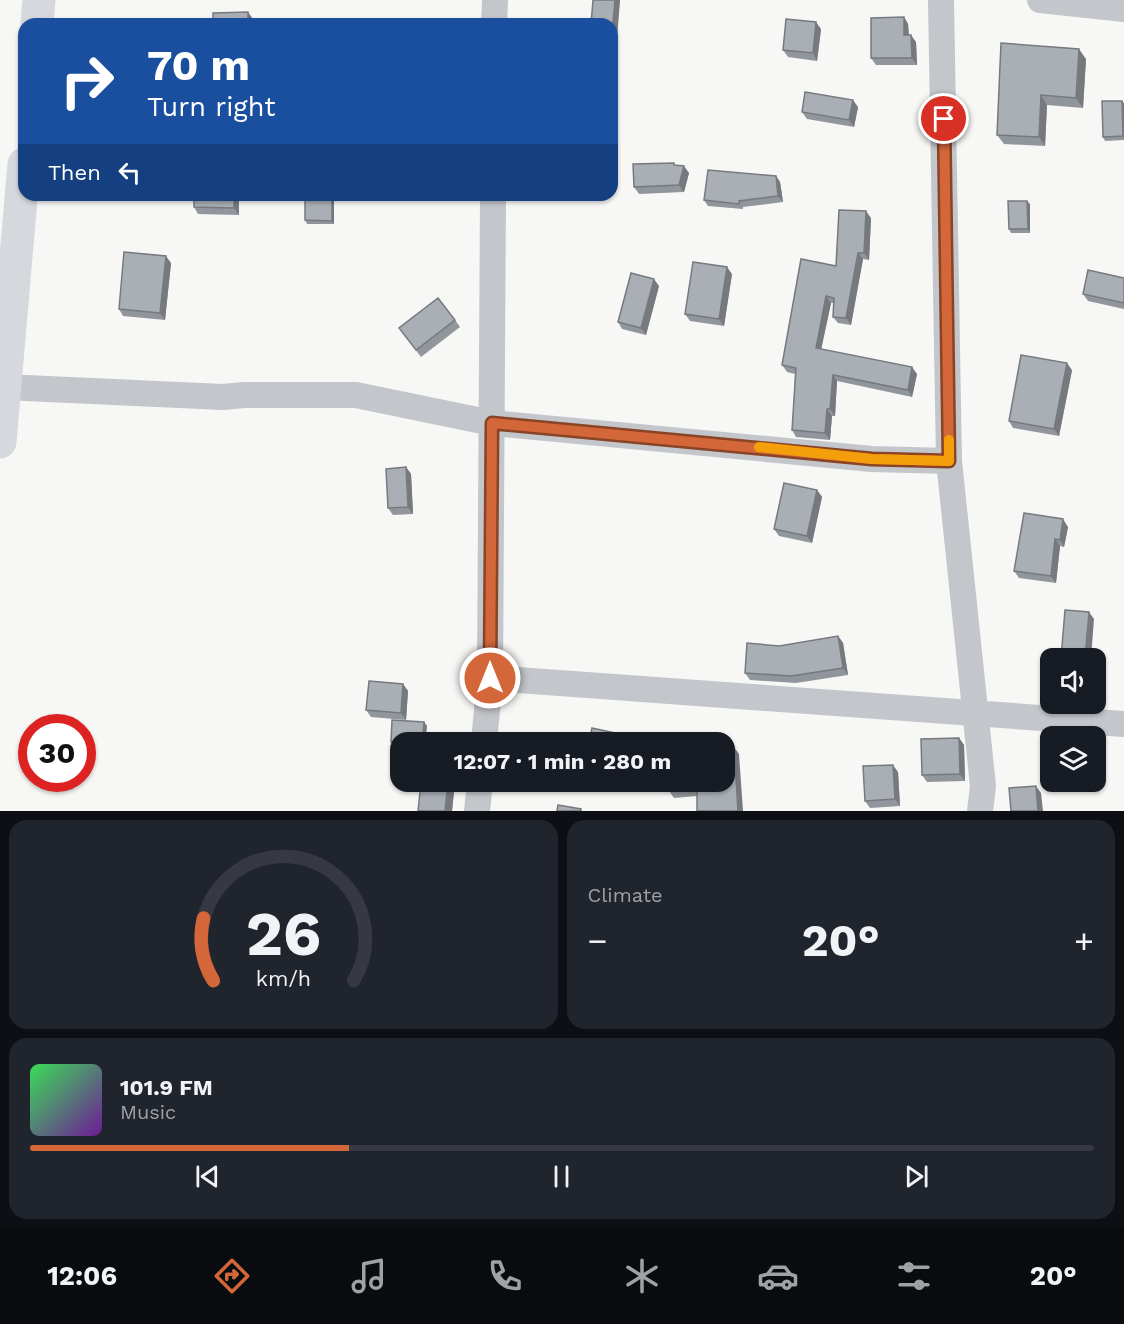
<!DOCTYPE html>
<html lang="en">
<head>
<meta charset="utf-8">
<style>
	:root { --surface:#171b24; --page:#20242c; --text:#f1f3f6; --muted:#9ea1a6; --line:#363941; --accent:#d36739 }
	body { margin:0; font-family:"Work Sans",sans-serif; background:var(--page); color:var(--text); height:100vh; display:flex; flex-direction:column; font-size:22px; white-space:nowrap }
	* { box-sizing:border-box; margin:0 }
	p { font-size:20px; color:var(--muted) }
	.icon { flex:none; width:33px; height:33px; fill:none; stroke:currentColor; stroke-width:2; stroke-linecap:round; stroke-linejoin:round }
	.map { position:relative; height:811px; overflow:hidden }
	.details { display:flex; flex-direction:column; gap:9px; padding:9px; background:#0d0f14; flex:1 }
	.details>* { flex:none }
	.banner { position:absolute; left:18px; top:18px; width:600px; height:183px; border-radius:18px; box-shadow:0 2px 4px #0004; background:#1a4fa0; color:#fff; overflow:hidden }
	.tools { position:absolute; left:1040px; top:648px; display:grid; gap:12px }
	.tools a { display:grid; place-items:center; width:66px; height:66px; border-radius:12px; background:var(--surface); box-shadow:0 2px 4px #0004; font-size:30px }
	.speed { position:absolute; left:18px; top:714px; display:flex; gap:12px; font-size:30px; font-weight:700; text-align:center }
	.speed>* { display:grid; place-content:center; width:78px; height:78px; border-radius:50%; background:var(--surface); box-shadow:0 2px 4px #0004; line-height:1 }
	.speed .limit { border:9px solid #d22; background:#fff; color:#111 }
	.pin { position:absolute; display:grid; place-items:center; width:51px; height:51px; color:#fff; margin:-26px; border:3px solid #fff; border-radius:50%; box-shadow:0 2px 6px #0007 }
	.me { position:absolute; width:66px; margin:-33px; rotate:0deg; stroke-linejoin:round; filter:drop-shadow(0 0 4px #0008) }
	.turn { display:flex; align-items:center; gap:21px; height:126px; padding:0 30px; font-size:27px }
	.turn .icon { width:78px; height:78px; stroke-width:2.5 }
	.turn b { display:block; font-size:42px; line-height:51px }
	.then { display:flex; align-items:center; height:57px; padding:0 30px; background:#0003; gap:12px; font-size:22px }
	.big { font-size:45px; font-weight:700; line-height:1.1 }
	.details .card { flex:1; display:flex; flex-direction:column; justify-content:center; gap:9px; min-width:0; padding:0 21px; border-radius:18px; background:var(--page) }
	.details .dial { align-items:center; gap:0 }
	.dial svg { height:156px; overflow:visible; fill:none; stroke:var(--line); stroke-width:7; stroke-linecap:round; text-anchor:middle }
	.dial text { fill:var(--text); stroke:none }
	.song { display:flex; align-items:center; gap:18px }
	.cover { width:72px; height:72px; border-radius:9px; background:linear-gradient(135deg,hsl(130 70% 55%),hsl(280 70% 35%)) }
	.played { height:6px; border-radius:3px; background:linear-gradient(90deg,var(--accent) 30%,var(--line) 30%) }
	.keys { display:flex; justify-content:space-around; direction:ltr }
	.heat { display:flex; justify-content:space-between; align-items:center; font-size:33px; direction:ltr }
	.details .tiles { flex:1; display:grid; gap:9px; grid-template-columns:1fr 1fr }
	.card:last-child { grid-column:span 2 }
	.trip { position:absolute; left:390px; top:732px; width:345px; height:60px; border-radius:18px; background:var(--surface); box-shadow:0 2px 4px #0004; font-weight:700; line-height:60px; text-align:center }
	.menu { display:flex; height:96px; justify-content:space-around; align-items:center; background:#090b0e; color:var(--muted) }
	.menu .icon { width:42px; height:42px }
	.menu .on { color:var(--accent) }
	.menu b { font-size:27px; color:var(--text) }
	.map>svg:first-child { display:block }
</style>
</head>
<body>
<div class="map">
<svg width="1124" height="811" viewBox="0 0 1124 811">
	<rect width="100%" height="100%" fill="#f7f7f5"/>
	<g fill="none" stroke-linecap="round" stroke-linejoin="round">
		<path stroke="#c3c6ca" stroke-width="26" d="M 941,0 L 949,461 L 983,786 L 980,811
			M 1040,0 L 1124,9
			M 494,24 L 495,0
			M 4,387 L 223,397 L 244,395 L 356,395 L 492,423 L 872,459 L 949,461
			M 490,678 L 1124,724
			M 484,742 L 490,678 L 493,195
			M 477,811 L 480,782"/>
		<path stroke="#d5d8dc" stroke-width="33" d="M 37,24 L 39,0
			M 0,442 L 24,164"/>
	</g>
	<path fill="#91969c" d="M 904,17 L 908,24 L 909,35 L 916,42 L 917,65 L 876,65 L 871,58 Z
		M 821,29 L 817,61 L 788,57 L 783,50 Z
		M 1001,43 L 1086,59 L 1083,108 L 1047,105 L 1045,146 L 1004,144 L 997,135 Z
		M 1124,103 L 1124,140 L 1105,141 L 1103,137 Z
		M 858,107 L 854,127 L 807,119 L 802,112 Z
		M 676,165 L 689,173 L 684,192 L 639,194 L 634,187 Z
		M 776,176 L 780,182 L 783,202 L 743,207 L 743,209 L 708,206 L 704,200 Z
		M 194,195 L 239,195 L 239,215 L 198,214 L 194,207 Z
		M 332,197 L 334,200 L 334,224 L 307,224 L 305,220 Z
		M 1030,204 L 1030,233 L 1011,233 L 1009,229 Z
		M 871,218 L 869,260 L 863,259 L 851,325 L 838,323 L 833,317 L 834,303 L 831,303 L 821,349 L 917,374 L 912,397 L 837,381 L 835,416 L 832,416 L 830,440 L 796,437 L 792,430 L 795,374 L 787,372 L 782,365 L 836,266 Z
		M 171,263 L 165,320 L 123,316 L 119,309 Z
		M 732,274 L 724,326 L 690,321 L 685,314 Z
		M 1124,278 L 1124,309 L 1088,301 L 1083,294 Z
		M 659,286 L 646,335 L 622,329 L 618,322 Z
		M 455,320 L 460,327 L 421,357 L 399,328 Z
		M 1072,370 L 1059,436 L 1013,428 L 1009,421 Z
		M 406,467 L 411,474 L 413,514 L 393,515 L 388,508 Z
		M 817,490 L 822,497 L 812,543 L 779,536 L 774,529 Z
		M 1068,527 L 1064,547 L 1060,546 L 1056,583 L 1019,578 L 1014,571 Z
		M 838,636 L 843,643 L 848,675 L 796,683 L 750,680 L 745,673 L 779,646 Z
		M 403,684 L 408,691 L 406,720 L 371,717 L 366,710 Z
		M 424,722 L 427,726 L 425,742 L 400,742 L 400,746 L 393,745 L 391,742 Z
		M 959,738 L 964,745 L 965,781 L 927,782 L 922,775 Z
		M 739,754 L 697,796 L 674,798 L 669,791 Z
		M 898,772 L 900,806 L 870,808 L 865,801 Z
		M 402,782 L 455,782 L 452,811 L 420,791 L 407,789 Z"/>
	<path fill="#767a7f" d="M 615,0 L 620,0 L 620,1 L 615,63 L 612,59 L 612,33 Z
		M 248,12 L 253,19 L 253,24 L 248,24 Z
		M 904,17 L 908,24 L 909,42 L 904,35 Z
		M 816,22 L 821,29 L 817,61 L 813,53 Z
		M 911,35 L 916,42 L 917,65 L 912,58 Z
		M 1079,49 L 1086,59 L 1083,108 L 1076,98 Z
		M 1041,95 L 1047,105 L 1045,146 L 1039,137 Z
		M 853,100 L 858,107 L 854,127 L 849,120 Z
		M 1122,101 L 1124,103 L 1124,138 L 1123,136 Z
		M 684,166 L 689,173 L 684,192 L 679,185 Z
		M 776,176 L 780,182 L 783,202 L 778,196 Z
		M 234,195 L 239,195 L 239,215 L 234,208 Z
		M 332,197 L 334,200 L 334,224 L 332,221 Z
		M 1027,201 L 1030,204 L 1030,233 L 1028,229 Z
		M 866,211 L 871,218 L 869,260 L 864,253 Z
		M 858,253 L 863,259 L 851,325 L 846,318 Z
		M 166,256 L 171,263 L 165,320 L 160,313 Z
		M 727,267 L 732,274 L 724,326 L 719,319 Z
		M 654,279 L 659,286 L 646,335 L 641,328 Z
		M 826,296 L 831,303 L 820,355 L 816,348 Z
		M 1067,363 L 1072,370 L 1059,436 L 1054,429 Z
		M 912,367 L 917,374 L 912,397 L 908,390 Z
		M 833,375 L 837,381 L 835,416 L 830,409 Z
		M 827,409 L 832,416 L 830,440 L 825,433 Z
		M 406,467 L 411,474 L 413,514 L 408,507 Z
		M 817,490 L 822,497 L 812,543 L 807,536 Z
		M 1063,519 L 1068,527 L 1064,547 L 1060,540 Z
		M 1055,539 L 1060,546 L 1056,583 L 1051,576 Z
		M 1089,612 L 1094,619 L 1091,658 L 1085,658 Z
		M 838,636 L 843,643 L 848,675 L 843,668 Z
		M 403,684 L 408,691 L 406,720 L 401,713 Z
		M 424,722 L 427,726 L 425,742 L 422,742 Z
		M 625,735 L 630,742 L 623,742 Z
		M 959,738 L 964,745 L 965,781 L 960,774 Z
		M 734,747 L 739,754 L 743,811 L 738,811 Z
		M 893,765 L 898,772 L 900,806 L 895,799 Z
		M 448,782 L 455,782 L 452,811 L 445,811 Z
		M 1036,786 L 1041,793 L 1043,811 L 1038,811 Z"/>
	<path fill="#a9afb5" stroke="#767a7f" stroke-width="1.5" d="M 593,0 L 615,0 L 612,33 L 612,24 L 591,24 Z
		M 248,12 L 248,24 L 213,24 L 213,13 Z
		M 904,17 L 904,35 L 911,35 L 912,58 L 871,58 L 871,18 Z
		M 786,19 L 816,22 L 813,53 L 783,50 Z
		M 1001,43 L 1079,49 L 1076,98 L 1041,95 L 1039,137 L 997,135 Z
		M 805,92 L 853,100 L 849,120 L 802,112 Z
		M 1102,101 L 1122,101 L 1123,136 L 1103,137 Z
		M 674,163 L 674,165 L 684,166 L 679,185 L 634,187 L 633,164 Z
		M 708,170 L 776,176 L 778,196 L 739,201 L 739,204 L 704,200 Z
		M 194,195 L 234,195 L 234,208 L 194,207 Z
		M 305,197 L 332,197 L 332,221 L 305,220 Z
		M 1008,201 L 1027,201 L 1028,229 L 1009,229 Z
		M 839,210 L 866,211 L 864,253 L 858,253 L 846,318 L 833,317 L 834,298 L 826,296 L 816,348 L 912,367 L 908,390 L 833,375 L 830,409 L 827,409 L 825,433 L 792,430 L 796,368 L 782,365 L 801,259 L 836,266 Z
		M 124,252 L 166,256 L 160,313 L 119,309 Z
		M 693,262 L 727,267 L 719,319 L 685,314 Z
		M 1088,270 L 1124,278 L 1124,303 L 1083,294 Z
		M 631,273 L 654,279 L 641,328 L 618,322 Z
		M 438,298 L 455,320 L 416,350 L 399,328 Z
		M 1021,355 L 1067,363 L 1054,429 L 1009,421 Z
		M 406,467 L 408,507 L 388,508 L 386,469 Z
		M 784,483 L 817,490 L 807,536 L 774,529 Z
		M 1024,513 L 1063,519 L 1060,540 L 1055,539 L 1051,576 L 1014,571 Z
		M 1065,610 L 1089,612 L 1085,658 L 1061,658 Z
		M 838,636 L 843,668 L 791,676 L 745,673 L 747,643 L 779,646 Z
		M 369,681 L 403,684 L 401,713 L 366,710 Z
		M 392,720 L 424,722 L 422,742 L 391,742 Z
		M 592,728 L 625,735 L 623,742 L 589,742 Z
		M 959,738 L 960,774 L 922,775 L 921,739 Z
		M 724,747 L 734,747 L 738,811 L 697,811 L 697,789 L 669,791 L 668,782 L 724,782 Z
		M 893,765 L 895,799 L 865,801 L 863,766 Z
		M 408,782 L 448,782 L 445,811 L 448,811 L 418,811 L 421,783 Z
		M 1036,786 L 1038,811 L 1011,811 L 1009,788 Z
		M 558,805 L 581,809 L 581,811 L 557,811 Z"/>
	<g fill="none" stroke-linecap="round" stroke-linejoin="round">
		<g stroke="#894325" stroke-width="15">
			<path id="route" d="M 490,678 L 492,423 L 872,459 L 949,461 L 944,119"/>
		</g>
		<use href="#route" stroke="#d36739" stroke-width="10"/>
		<path stroke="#f59e0b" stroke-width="10" d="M 759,447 L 872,459 L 949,461 L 949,440"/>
	</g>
</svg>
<div class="tools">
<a><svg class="icon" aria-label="sound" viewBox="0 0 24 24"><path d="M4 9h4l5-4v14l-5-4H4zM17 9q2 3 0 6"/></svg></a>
<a><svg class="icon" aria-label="layers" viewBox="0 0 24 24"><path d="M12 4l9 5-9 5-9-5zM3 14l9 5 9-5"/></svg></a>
</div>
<div class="speed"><div class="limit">30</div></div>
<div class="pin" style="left:944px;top:119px;background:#d93025"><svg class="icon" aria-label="arrive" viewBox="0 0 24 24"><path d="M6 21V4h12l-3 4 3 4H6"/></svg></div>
<svg class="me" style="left:490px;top:678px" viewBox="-20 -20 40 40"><circle r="17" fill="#d36739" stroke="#fff" stroke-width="3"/><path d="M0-11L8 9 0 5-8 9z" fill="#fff"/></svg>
<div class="trip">12:07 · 1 min · 280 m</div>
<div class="banner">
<div class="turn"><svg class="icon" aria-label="right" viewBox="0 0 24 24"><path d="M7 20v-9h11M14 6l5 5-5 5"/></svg><div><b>70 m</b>Turn right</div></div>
<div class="then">Then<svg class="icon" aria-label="left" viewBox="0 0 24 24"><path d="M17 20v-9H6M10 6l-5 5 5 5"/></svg></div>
</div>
</div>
<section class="details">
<div class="tiles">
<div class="card dial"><svg viewBox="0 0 100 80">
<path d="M14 69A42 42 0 1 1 86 69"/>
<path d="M14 69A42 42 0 0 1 9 37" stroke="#d36739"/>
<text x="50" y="56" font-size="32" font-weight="700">26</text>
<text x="50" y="72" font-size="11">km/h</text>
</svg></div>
<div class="card"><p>Climate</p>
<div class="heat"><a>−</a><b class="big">20°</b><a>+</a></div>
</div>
<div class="card">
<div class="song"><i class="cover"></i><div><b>101.9 FM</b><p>Music</p></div></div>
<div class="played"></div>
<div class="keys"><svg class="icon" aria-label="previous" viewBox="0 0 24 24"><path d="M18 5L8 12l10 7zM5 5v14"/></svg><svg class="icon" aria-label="pause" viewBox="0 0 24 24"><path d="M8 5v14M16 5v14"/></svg><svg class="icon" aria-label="next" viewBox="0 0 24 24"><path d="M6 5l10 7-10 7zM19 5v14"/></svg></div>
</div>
</div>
</section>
<nav class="menu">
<b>12:06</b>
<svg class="icon on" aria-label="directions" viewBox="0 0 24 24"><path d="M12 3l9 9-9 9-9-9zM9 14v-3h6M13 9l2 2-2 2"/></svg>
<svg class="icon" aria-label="music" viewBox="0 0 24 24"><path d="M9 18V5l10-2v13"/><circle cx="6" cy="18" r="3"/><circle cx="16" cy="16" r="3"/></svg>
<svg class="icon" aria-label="phone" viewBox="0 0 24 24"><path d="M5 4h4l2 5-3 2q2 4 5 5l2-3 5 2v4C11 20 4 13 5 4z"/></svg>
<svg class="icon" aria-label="climate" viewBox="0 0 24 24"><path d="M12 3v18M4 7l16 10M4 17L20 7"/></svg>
<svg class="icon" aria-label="car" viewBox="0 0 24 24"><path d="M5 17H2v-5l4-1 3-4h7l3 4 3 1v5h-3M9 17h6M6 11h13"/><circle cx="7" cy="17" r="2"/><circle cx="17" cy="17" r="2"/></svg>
<svg class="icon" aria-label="filters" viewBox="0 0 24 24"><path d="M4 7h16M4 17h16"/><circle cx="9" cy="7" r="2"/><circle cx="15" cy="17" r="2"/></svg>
<b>20°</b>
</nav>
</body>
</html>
